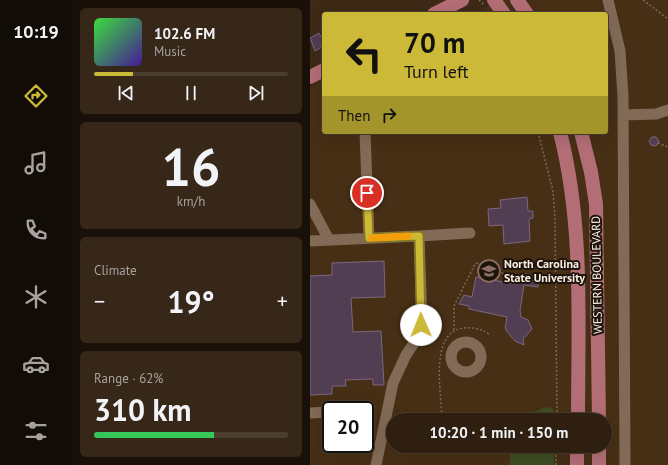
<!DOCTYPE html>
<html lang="en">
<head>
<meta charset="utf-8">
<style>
	:root { --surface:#2e1f10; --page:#362719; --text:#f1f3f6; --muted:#a7a29f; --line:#493d30; --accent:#ccb938 }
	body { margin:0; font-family:"PT Sans",sans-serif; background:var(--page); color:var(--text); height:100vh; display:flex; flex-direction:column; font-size:15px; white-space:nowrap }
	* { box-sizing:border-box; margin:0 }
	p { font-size:13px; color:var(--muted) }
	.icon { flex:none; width:22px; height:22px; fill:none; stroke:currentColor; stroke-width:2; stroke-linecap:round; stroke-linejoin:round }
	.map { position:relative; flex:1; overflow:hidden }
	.panel { display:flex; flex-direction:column; gap:8px; padding:8px; background:#191109; width:238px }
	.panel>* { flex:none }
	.hud { position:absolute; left:12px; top:12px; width:286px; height:122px; border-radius:4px; box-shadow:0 4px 16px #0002,0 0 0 1px var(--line); background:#ccb938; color:#111; overflow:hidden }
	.speed { position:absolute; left:12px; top:401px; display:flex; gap:8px; font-size:20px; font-weight:700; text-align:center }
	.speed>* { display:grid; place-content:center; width:52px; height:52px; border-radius:50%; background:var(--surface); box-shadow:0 4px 16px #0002,0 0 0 1px var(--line); line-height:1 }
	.speed .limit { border:2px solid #111; border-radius:6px; background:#fff; color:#111 }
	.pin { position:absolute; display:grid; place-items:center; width:34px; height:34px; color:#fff; margin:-17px; border:2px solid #fff; border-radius:50%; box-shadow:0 1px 4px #0007 }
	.me { position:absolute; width:44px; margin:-22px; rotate:359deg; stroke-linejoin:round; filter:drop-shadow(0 0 3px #0008) }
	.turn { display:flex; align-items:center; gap:14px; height:84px; padding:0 16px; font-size:18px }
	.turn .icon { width:52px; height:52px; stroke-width:2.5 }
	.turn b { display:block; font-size:28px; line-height:34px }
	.then { display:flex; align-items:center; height:38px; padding:0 16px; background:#0003; gap:8px; font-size:15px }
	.big { font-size:30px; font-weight:800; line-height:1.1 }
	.panel .widget { flex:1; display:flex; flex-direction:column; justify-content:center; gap:6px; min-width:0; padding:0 14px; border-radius:6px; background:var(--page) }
	.panel .dial { align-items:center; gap:0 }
	.dial b { font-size:52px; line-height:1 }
	.song { display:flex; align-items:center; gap:12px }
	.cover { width:48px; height:48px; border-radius:6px; background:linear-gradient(135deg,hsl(120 70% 55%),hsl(260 70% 35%)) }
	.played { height:4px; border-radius:2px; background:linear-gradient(90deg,var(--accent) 20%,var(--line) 20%) }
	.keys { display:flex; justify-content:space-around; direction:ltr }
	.heat { display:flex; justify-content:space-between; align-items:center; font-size:22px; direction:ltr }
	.charge { height:6px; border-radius:3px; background:linear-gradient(90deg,#34c759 62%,var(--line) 0) }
	.trip { position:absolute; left:76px; top:413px; width:226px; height:40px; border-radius:20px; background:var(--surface); box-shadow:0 4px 16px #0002,0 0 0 1px var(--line); font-weight:800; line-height:40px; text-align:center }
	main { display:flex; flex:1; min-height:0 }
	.dock { display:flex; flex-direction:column; width:72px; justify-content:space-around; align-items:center; background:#120c06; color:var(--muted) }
	.dock .icon { width:28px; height:28px }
	.dock .active { color:var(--accent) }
	.dock b { font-size:18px; color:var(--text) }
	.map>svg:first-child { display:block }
</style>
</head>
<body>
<main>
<nav class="dock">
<b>10:19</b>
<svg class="icon active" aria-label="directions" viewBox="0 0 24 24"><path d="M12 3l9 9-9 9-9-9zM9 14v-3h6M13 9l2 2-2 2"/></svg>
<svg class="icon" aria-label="music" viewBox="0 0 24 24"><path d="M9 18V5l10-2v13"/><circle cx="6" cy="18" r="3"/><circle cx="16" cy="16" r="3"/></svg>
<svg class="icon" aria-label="phone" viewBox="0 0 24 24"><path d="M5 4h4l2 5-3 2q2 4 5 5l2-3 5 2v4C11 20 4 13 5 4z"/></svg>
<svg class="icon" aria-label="climate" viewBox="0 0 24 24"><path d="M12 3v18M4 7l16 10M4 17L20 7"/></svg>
<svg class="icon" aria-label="car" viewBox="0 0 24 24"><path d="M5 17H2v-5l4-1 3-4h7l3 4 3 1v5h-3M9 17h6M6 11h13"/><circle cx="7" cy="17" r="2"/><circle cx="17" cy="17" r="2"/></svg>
<svg class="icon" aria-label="filters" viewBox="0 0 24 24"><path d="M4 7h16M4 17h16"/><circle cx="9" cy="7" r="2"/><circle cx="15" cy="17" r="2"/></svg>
</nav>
<section class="panel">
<div class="widget">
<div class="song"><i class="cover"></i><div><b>102.6 FM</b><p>Music</p></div></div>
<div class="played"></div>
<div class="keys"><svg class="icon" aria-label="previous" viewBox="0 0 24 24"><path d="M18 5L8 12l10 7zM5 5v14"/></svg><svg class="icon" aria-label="pause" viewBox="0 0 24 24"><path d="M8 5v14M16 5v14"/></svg><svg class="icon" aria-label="next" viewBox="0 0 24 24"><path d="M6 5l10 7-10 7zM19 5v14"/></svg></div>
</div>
<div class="widget dial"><b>16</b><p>km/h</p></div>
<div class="widget"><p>Climate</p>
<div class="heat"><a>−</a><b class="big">19°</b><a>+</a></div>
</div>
<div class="widget"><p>Range · 62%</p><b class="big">310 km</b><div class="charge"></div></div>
</section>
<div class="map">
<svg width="358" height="465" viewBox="0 0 358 465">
	<rect width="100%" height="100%" fill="#3d2916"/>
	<path fill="#472f15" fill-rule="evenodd" d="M 189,0 L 358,0 L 358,465 L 0,465 L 0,87 L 14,80 L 14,132 L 296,132 L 296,14 L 163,14 ZM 21,410 L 55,410 L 55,444 L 21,444 ZM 83,420 L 295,420 L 295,446 L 83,446 Z"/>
	<path fill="#3e4d23" d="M 236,407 L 242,408 L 244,411 L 244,420 L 204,420 Z
		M 200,446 L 244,446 L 244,465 L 200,465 Z"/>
	<path fill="#513e53" stroke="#7c677e" d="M 9,33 L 11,37 L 14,35 L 14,43 L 11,45 L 12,47 L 5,51 L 0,38 Z
		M 342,137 L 346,137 L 349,141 L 346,146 L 341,145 L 339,141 Z
		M 217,197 L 218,211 L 223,211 L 223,218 L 219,219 L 220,241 L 194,244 L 193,225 L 179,226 L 178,209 L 191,208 L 190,200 Z
		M 74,261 L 75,297 L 41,298 L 43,332 L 71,331 L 74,385 L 63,385 L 63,379 L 35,380 L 36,386 L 22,386 L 22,394 L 0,395 L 0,276 L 22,275 L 22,263 Z
		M 216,274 L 215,279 L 228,282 L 228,287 L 214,285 L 210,311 L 211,317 L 218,320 L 222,329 L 213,339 L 214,345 L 205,341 L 198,333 L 195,328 L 197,317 L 159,309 L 159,306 L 149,304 L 154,295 L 162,297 L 166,277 L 205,284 L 207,275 Z"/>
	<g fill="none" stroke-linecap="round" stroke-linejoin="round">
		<path stroke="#796857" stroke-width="1.5" stroke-dasharray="2 2" stroke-linecap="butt" d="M 169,0 L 174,5
			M 333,0 L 358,19
			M 228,132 L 243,191 L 245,218 L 247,420
			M 348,143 L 358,147
			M 144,330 L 144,306 L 165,264 L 168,263 L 185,272 L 203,275
			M 132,420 C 132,396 118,331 154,328 C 164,327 172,329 180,335
			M 246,465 L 246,446"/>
		<path stroke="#826b56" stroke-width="11" d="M 298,0 L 310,51 L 313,96 L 315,465
			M 313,115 L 346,114 L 358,110
			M 55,132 L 59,238
			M 0,204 L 19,240
			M 109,236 L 160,233
			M 0,241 L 109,236 L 112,323 L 106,340 L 96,355 L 83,383 L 66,465
			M141 357a15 15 0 1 1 30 0a15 15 0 1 1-30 0Z
			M 0,413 L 21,412"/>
		<path stroke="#b36d75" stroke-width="14" d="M 184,0 L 194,14
			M 207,0 L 217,14
			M 124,14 L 152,0
			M 0,77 L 14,70
			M 250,132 C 274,226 268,324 268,420
			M 271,132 L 281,172 L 286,204 L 289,420
			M 289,446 L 289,465
			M 267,465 L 267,446"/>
	</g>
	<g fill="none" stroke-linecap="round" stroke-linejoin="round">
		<g stroke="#857824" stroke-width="10">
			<path id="route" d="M 57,193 L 59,238 L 109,236 L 111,325"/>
		</g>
		<use href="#route" stroke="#ccb938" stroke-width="7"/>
		<path stroke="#f59e0b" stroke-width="7" d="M 62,238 L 98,236"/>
	</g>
	<defs>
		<g id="university-ring" transform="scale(1.15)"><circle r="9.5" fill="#1d140c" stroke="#8d6e63" stroke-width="1.5"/><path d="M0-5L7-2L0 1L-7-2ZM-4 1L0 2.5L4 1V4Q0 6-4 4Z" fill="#8d6e63"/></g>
	</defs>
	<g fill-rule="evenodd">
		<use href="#university-ring" x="179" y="271"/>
	</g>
	<g text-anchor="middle" stroke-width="4" stroke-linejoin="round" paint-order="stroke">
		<g font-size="12" font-weight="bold" fill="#fbeee2" stroke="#1d140c" text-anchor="start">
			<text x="194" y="268">North Carolina<tspan x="194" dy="14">State University</tspan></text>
		</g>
		<g font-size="12" fill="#fbeee2" stroke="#1d140c">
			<text transform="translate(287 275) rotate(-91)" y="4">WESTERN BOULEVARD</text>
		</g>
	</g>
</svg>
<div class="speed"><div class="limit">20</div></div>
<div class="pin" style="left:57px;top:193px;background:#d93025"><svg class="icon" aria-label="arrive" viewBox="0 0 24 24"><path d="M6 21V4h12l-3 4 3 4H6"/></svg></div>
<svg class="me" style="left:111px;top:325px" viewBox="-20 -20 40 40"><circle r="19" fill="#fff"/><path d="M0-13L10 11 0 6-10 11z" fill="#ccb938"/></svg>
<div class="trip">10:20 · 1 min · 150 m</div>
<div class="hud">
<div class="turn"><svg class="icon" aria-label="left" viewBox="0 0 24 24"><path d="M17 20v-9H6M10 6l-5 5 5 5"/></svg><div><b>70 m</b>Turn left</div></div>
<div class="then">Then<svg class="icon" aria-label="right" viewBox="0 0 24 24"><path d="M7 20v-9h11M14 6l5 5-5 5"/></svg></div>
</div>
</div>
</main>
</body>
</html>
